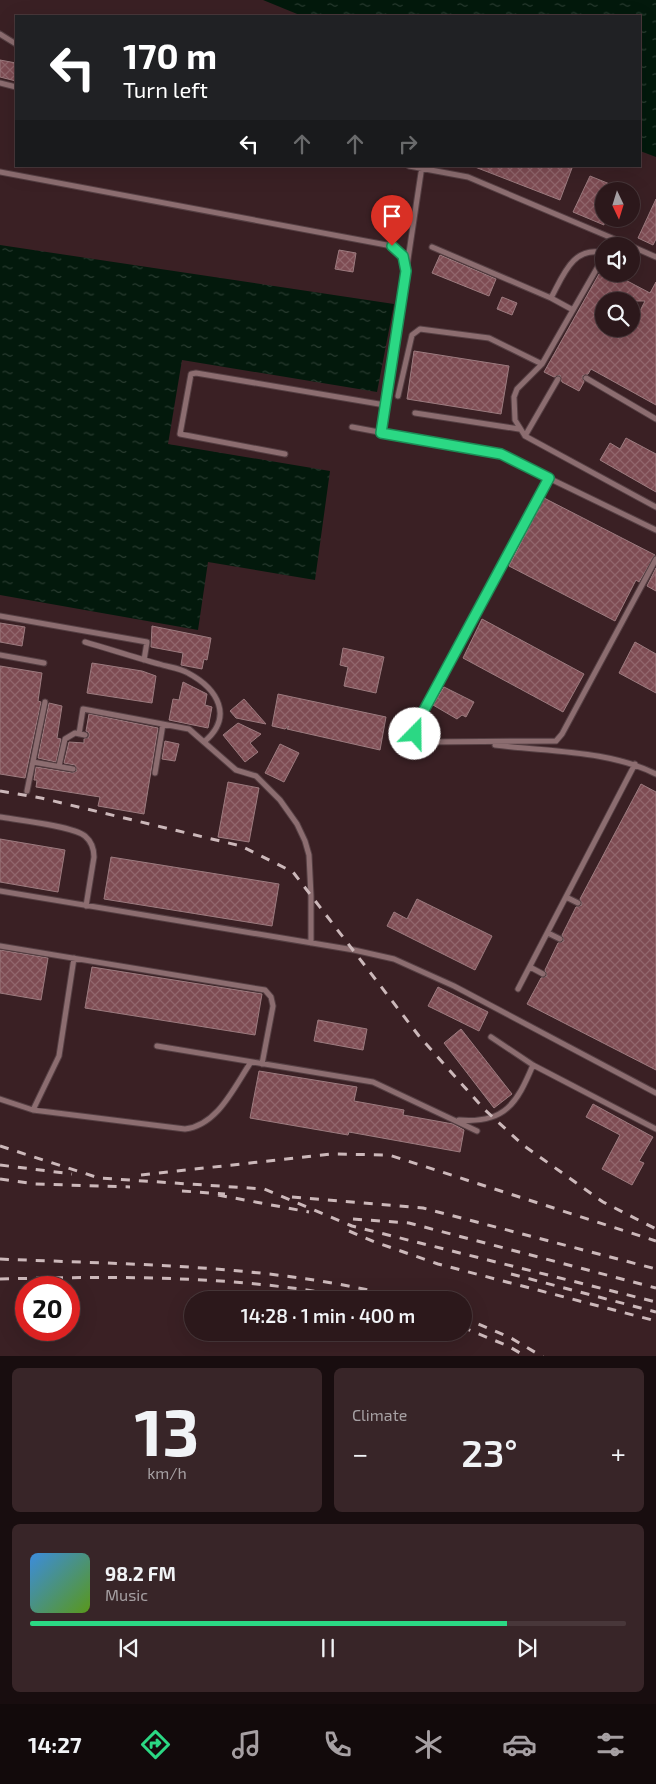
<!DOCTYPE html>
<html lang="en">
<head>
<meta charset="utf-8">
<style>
	:root { --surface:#2c181b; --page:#382528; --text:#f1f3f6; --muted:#a6a0a3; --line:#48373a; --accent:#2bd884 }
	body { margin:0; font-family:"Exo 2",sans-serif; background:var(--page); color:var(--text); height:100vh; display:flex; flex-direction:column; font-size:19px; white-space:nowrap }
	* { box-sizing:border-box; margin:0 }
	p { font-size:16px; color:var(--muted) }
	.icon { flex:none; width:28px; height:28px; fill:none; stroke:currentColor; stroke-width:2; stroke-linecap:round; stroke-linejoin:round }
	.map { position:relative; height:1356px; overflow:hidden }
	.sheet { display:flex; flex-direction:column; gap:12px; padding:12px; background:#180d0f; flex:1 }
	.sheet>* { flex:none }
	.banner { position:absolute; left:15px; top:15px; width:626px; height:152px; border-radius:0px; box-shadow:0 5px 20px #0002,0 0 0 1px var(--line); background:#202124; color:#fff; overflow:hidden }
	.needle { width:32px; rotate:176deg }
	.tools { position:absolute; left:595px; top:182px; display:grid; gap:10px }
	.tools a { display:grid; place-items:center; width:45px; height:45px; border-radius:50%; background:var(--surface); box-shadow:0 5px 20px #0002,0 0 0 1px var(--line); font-size:25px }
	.speed { position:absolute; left:15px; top:1276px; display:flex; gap:10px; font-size:25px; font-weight:700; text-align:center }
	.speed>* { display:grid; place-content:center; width:65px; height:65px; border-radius:50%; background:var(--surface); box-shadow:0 5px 20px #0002,0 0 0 1px var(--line); line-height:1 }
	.speed .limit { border:8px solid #d22; background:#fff; color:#111 }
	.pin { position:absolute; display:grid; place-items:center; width:42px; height:42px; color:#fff; margin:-51px -21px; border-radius:50% 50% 50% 0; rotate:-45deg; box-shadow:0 0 5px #0007 }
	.pin .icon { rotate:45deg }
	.me { position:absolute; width:55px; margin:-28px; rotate:22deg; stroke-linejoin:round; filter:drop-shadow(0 0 4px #0008) }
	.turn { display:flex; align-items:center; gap:18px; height:105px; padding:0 25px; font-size:22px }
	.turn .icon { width:65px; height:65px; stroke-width:2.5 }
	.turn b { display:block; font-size:35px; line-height:42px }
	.lanes { display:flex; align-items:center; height:48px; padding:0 25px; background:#0003; justify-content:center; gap:25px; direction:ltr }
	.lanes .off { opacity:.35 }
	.big { font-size:38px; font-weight:600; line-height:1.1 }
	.sheet .card { flex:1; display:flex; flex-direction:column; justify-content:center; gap:8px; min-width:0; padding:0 18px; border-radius:8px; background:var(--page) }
	.sheet .dial { align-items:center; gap:0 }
	.dial b { font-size:65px; line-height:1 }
	.song { display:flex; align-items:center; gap:15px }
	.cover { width:60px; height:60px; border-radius:8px; background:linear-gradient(135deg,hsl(210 70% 55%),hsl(90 70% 35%)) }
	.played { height:5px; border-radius:2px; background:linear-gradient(90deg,var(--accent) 80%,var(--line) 80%) }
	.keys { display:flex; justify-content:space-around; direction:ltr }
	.heat { display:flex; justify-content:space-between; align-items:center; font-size:28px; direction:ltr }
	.sheet .tiles { flex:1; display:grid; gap:12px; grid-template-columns:1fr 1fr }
	.card:last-child { grid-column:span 2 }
	.trip { position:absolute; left:184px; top:1291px; width:288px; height:50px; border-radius:25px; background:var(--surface); box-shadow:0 5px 20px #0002,0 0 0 1px var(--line); font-weight:600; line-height:50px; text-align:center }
	.tabs { display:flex; height:80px; justify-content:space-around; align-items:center; background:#120a0b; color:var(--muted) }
	.tabs .icon { width:35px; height:35px }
	.tabs .selected { color:var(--accent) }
	.tabs b { font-size:22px; color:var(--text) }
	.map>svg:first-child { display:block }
</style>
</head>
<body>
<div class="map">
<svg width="656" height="1357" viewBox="0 0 656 1357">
	<defs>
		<pattern id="water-ripples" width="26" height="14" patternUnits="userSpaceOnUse" patternTransform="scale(1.25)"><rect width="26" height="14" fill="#03190c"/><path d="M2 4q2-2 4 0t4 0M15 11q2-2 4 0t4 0" fill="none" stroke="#293b30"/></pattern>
		<pattern id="building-cross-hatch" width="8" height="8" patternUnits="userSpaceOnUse" patternTransform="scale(1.25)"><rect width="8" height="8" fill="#7e4c53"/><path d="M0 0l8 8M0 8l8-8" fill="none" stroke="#91666c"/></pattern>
	</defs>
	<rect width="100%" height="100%" fill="#3a2024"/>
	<path fill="url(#water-ripples)" d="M 263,0 L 656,0 L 656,157 L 640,151 L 640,16 L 302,16 Z
		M 0,245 L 394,304 L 377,392 L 182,360 L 168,444 L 330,471 L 315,580 L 208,562 L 198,630 L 0,595 Z"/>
	<path fill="url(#building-cross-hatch)" stroke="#9c7b7f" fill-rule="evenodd" d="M 0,60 L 16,63 L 16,81 L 0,77 Z
		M 567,166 L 572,168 L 560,200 L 475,167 Z
		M 590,176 L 627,191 L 604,191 L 604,225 L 573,212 Z
		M 656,199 L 656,239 L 653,245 L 638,238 Z
		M 339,250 L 356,253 L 353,272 L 335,269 Z
		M 440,255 L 496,279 L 489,296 L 432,273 Z
		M 599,274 L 614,274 L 650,293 L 656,282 L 656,405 L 591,369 L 588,374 L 582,376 L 584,382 L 579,391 L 562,382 L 560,375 L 554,377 L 544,372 ZM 604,301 L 645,301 L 631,329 L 604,329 Z
		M 502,297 L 517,303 L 512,315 L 497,309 Z
		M 414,351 L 509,366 L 501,414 L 407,399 Z
		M 626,438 L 656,454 L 656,492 L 600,460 L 610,443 L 620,449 Z
		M 544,498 L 655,555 L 639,582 L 636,580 L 615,621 L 509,566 Z
		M 656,568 L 656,591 L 647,586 Z
		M 482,619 L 584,674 L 563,712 L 463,658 Z
		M 0,623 L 25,627 L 22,646 L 0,642 Z
		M 152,626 L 211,638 L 207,660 L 204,659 L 202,669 L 181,665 L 183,653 L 151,647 Z
		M 635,642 L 656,654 L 656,693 L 619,673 Z
		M 343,648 L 384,657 L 376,693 L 344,686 L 348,667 L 340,665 Z
		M 92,663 L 142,671 L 156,676 L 152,703 L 87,693 Z
		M 0,666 L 42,673 L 38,701 L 41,702 L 25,778 L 0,774 Z
		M 183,682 L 207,694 L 205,705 L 212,707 L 208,728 L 169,720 L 173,699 L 179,700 Z
		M 444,687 L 474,702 L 466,717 L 462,715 L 457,719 L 433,705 Z
		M 278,694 L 386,717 L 380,750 L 287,729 L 289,726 L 285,729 L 272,726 Z
		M 244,699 L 266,724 L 236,718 L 230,711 Z
		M 49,703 L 62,706 L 57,738 L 61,739 L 56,762 L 38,758 Z
		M 89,714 L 158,728 L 144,814 L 98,806 L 100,797 L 36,787 L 37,780 L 34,780 L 36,767 L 72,773 L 77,771 L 75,765 L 64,763 L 69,742 L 84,743 L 84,739 L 89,737 L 89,733 L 86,731 Z
		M 238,723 L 261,734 L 250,743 L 258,752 L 245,762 L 223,735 Z
		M 165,741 L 179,744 L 175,761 L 162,759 Z
		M 280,744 L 299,753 L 284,782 L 265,773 Z
		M 228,782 L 259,788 L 249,842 L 218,837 Z
		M 641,784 L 656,792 L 656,1070 L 527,1004 L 541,978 L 547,976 L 545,970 L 558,943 L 564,941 L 562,935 L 576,907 L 582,905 L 580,899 Z
		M 0,839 L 65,850 L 58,892 L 0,882 Z
		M 111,857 L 279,884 L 272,926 L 104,899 Z
		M 417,899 L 492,936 L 475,970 L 387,926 L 394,912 L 407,919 Z
		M 0,950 L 48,958 L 41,1000 L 0,993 Z
		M 92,967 L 262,994 L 255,1035 L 85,1008 Z
		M 438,987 L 488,1012 L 479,1031 L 428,1006 Z
		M 318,1020 L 367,1029 L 363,1050 L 314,1041 Z
		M 461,1029 L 512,1094 L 494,1108 L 444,1043 Z
		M 259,1071 L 357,1087 L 354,1101 L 404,1110 L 403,1115 L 453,1124 L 464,1130 L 460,1152 L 349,1132 L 348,1135 L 250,1118 Z
		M 593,1104 L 653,1137 L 639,1161 L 644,1163 L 632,1185 L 602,1169 L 620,1135 L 586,1117 Z"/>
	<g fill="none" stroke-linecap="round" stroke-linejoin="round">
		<g stroke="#553f43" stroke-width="7">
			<path id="service" d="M 0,34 L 16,44
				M 0,83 L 16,87
				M 409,166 L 468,177 L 631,246
				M 0,172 L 392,246 L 403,256 L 406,271 L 381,433
				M 609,246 L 614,239
				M 631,246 L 656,257
				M 432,247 L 551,298 L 573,310
				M 604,256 L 542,364 L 517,389 L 514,397 L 515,420 L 525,436 L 656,507
				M 407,266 L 422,166
				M 551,298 C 563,276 573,245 604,253
				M 586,378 L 656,419
				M 398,396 L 412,335 L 420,329 L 489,338 L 542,364
				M 415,413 L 519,429
				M 352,427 L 501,455 L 656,530
				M 525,436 L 558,379
				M 285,454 L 180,434 L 191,374 L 196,373 L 385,405
				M 549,478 L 416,725 L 415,734 L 418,739 L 425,742 L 556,741 L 562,734 L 656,559
				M 0,616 L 147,642 L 144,660
				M 85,642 C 109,649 134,657 159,664 C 168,667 180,668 188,673 C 218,689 234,717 204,742
				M 0,655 L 44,663
				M 79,734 L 83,709 L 189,729 L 236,770 L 256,776 L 280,800 L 297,824 L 305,841 L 309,855 L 311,896 L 311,943
				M 495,745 C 548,752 608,750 656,774
				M 33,762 L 73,769
				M 59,766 L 65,739 L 75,733 L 85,735
				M 155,773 L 163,724
				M 27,791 L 45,702
				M 0,817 C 18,820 73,826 85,836 C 92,842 94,849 94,857 L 86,906
				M 0,891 L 354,950 L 394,959 L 454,986 L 656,1093
				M 566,897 L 578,903
				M 548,933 L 560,939
				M 0,946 L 265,990 L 271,997 L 273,1006 L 262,1064
				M 530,967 L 543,974
				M 518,989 L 635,764
				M 491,1037 L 533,1065 L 656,1129
				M 157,1046 L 373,1082 L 477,1131
				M 0,1099 L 33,1110 L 185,1129 C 218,1125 234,1087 251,1062
				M 33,1110 L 59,1056 L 74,958
				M 459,1120 C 505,1124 517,1103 533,1065"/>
		</g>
		<use href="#service" stroke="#8c6d70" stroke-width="5"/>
		<path stroke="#ccb8ba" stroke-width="3" stroke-dasharray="9 9" stroke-linecap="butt" d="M 0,791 L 41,798 L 241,846 L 293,872 L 419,1036 L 484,1109 L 523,1145 L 603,1202 L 656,1229
			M 0,1146 L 99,1178 L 264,1189 L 352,1226 L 656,1302
			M 0,1165 L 72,1174
			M 141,1175 L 332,1154 L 389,1155 L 656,1241
			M 0,1179 L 35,1184 L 130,1187
			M 182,1191 L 225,1194
			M 218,1195 L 309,1212
			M 292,1197 L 423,1208 L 656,1269
			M 353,1219 L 409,1223 L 656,1288
			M 349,1231 L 375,1242 L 438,1264 L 656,1321
			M 0,1259 C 135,1265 278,1264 409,1300
			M 511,1274 L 656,1312
			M 0,1279 C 122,1276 243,1275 364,1300
			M 462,1317 L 511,1338 L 543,1357
			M 462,1327 L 508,1346 L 527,1357"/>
	</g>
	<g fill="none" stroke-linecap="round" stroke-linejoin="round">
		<g stroke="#1c8c56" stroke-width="12">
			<path id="route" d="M 392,246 L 403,256 L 406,271 L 381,433 L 501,454 L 549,478 L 416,725 L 415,734"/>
		</g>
		<use href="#route" stroke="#2bd884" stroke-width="9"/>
	</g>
</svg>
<div class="tools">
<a><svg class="needle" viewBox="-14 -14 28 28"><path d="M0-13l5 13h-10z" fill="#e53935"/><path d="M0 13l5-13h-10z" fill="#a6a0a3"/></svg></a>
<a><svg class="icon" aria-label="sound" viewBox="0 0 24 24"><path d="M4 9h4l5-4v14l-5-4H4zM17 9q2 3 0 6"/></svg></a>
<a><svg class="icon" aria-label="search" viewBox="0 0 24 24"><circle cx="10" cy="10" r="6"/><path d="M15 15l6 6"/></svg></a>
</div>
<div class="speed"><div class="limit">20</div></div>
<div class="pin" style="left:392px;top:246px;background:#d93025"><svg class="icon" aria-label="arrive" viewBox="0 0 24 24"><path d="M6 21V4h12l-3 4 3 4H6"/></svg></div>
<svg class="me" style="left:415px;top:734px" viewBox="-20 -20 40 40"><circle r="19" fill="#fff"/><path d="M0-13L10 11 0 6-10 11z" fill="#2bd884"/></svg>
<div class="trip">14:28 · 1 min · 400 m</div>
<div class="banner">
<div class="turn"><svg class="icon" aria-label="left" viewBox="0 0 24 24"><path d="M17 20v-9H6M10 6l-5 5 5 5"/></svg><div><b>170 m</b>Turn left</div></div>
<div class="lanes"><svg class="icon" aria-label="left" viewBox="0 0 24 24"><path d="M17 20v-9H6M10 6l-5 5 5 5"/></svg><svg class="icon off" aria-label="ahead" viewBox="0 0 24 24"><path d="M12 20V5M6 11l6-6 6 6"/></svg><svg class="icon off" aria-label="ahead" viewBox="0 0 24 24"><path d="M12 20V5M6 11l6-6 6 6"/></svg><svg class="icon off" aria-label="right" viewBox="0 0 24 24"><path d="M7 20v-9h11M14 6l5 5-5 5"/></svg></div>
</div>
</div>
<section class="sheet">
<div class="tiles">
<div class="card dial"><b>13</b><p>km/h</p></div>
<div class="card"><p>Climate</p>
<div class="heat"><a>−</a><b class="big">23°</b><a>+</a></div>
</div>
<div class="card">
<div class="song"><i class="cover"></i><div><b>98.2 FM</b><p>Music</p></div></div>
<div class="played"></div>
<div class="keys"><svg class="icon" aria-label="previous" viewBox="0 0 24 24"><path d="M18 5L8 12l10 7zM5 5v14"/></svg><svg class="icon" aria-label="pause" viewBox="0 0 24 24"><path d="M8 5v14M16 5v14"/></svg><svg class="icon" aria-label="next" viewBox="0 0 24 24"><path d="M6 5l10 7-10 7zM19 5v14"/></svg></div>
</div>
</div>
</section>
<nav class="tabs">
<b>14:27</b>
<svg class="icon selected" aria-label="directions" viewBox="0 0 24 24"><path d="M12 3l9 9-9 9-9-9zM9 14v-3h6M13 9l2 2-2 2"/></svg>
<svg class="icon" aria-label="music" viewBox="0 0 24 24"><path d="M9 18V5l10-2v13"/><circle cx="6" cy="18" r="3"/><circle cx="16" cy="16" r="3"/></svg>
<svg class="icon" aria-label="phone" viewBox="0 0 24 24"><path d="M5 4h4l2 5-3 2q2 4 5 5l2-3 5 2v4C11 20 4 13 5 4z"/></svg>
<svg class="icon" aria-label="climate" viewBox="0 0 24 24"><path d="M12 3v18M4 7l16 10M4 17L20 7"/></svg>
<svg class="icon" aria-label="car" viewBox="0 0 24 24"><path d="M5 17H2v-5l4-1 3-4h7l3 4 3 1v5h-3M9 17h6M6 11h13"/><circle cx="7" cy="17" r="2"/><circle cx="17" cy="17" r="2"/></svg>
<svg class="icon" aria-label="filters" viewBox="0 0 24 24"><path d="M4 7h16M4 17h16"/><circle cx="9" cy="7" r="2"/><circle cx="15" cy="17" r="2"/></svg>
</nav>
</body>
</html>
